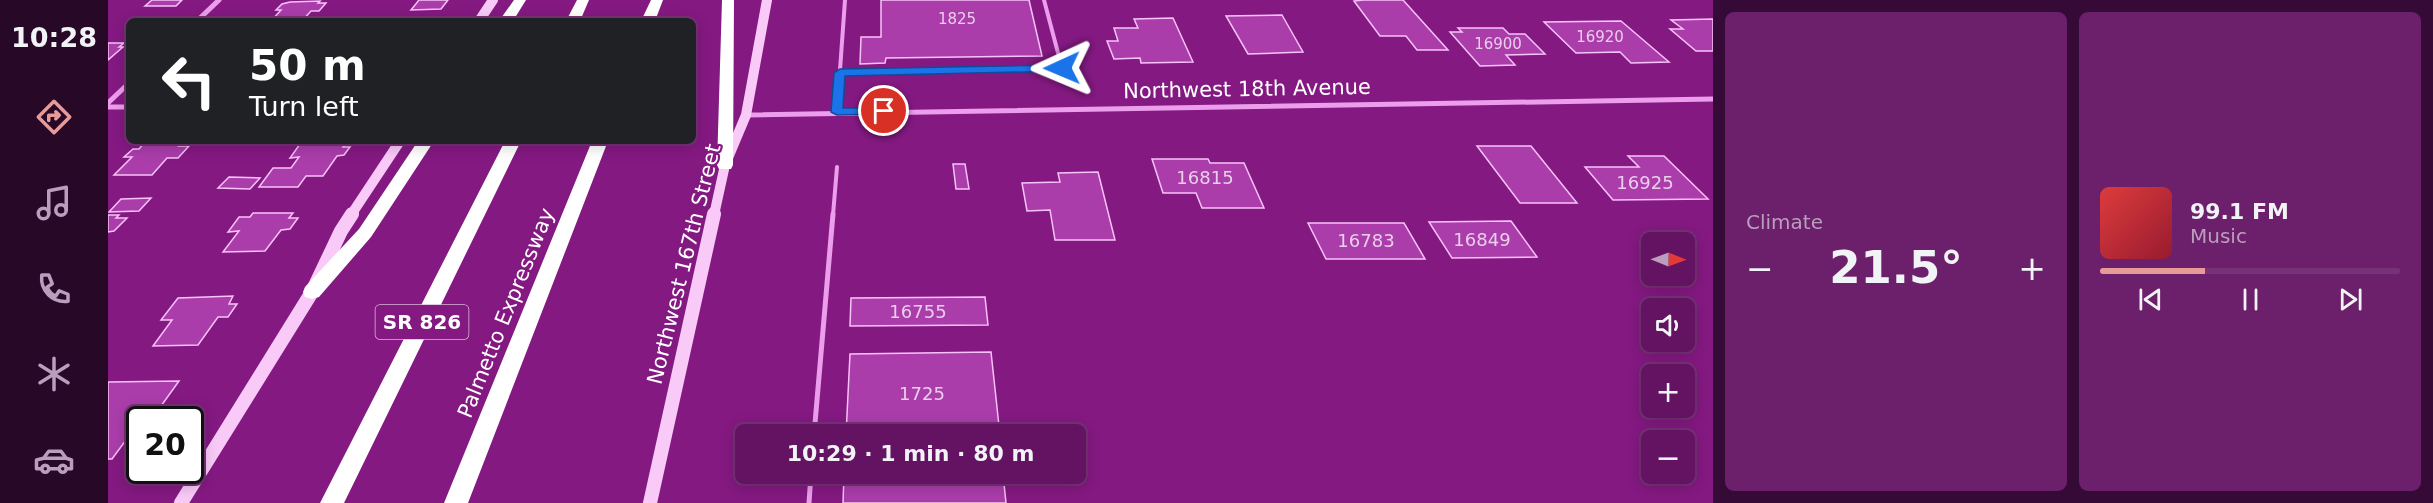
<!DOCTYPE html>
<html lang="en">
<head>
<meta charset="utf-8">
<style>
	:root { --surface:#631362; --page:#6c206b; --text:#f1f3f6; --muted:#bb9ebe; --line:#773277; --accent:#e69b98 }
	body { margin:0; font-family:"DejaVu Sans",sans-serif; background:var(--page); color:var(--text); height:100vh; display:flex; flex-direction:column; font-size:22px; white-space:nowrap }
	* { box-sizing:border-box; margin:0 }
	p { font-size:20px; color:var(--muted) }
	.icon { flex:none; width:33px; height:33px; fill:none; stroke:currentColor; stroke-width:2; stroke-linecap:round; stroke-linejoin:round }
	.map { position:relative; flex:1; overflow:hidden }
	.details { display:flex; flex-direction:column; gap:12px; padding:12px; background:#360a36; width:720px }
	.details>* { flex:none }
	.banner { position:absolute; left:18px; top:18px; width:570px; height:126px; border-radius:9px; box-shadow:0 3px 15px #0003,0 0 0 2px var(--line); background:#202124; color:#fff; overflow:hidden }
	.needle { width:39px; rotate:91deg }
	.fabs { position:absolute; left:1533px; top:232px; display:grid; gap:12px }
	.fabs a { display:grid; place-items:center; width:54px; height:54px; border-radius:9px; background:var(--surface); box-shadow:0 3px 15px #0003,0 0 0 2px var(--line); font-size:30px }
	.speed { position:absolute; left:18px; top:406px; display:flex; gap:12px; font-size:30px; font-weight:700; text-align:center }
	.speed>* { display:grid; place-content:center; width:78px; height:78px; border-radius:50%; background:var(--surface); box-shadow:0 3px 15px #0003,0 0 0 2px var(--line); line-height:1 }
	.speed .limit { border:3px solid #111; border-radius:9px; background:#fff; color:#111 }
	.pin { position:absolute; display:grid; place-items:center; width:51px; height:51px; color:#fff; margin:-26px; border:3px solid #fff; border-radius:50%; box-shadow:0 2px 6px #0007 }
	.me { position:absolute; width:66px; margin:-33px; rotate:269deg; stroke-linejoin:round; filter:drop-shadow(0 0 4px #0008) }
	.turn { display:flex; align-items:center; gap:21px; height:126px; padding:0 24px; font-size:27px }
	.turn .icon { width:78px; height:78px; stroke-width:2.5 }
	.turn b { display:block; font-size:42px; line-height:51px }
	.big { font-size:45px; font-weight:800; line-height:1.1 }
	.details .widget { flex:1; display:flex; flex-direction:column; justify-content:center; gap:9px; min-width:0; padding:0 21px; border-radius:9px; background:var(--page) }
	.song { display:flex; align-items:center; gap:18px }
	.cover { width:72px; height:72px; border-radius:9px; background:linear-gradient(135deg,hsl(0 70% 55%),hsl(350 70% 35%)) }
	.played { height:6px; border-radius:3px; background:linear-gradient(90deg,var(--accent) 35%,var(--line) 35%) }
	.keys { display:flex; justify-content:space-around; direction:ltr }
	.heat { display:flex; justify-content:space-between; align-items:center; font-size:33px; direction:ltr }
	.details .tiles { flex:1; display:grid; gap:12px; grid-template-columns:repeat(2,1fr) }
	.trip { position:absolute; left:627px; top:424px; width:351px; height:60px; border-radius:9px; background:var(--surface); box-shadow:0 3px 15px #0003,0 0 0 2px var(--line); font-weight:800; line-height:60px; text-align:center }
	main { display:flex; flex:1; min-height:0 }
	.tabs { display:flex; flex-direction:column; width:108px; justify-content:space-around; align-items:center; background:#280827; color:var(--muted) }
	.tabs .icon { width:42px; height:42px }
	.tabs .current { color:var(--accent) }
	.tabs b { font-size:27px; color:var(--text) }
	.map>svg:first-child { display:block }
</style>
</head>
<body>
<main>
<nav class="tabs">
<b>10:28</b>
<svg class="icon current" aria-label="directions" viewBox="0 0 24 24"><path d="M12 3l9 9-9 9-9-9zM9 14v-3h6M13 9l2 2-2 2"/></svg>
<svg class="icon" aria-label="music" viewBox="0 0 24 24"><path d="M9 18V5l10-2v13"/><circle cx="6" cy="18" r="3"/><circle cx="16" cy="16" r="3"/></svg>
<svg class="icon" aria-label="phone" viewBox="0 0 24 24"><path d="M5 4h4l2 5-3 2q2 4 5 5l2-3 5 2v4C11 20 4 13 5 4z"/></svg>
<svg class="icon" aria-label="climate" viewBox="0 0 24 24"><path d="M12 3v18M4 7l16 10M4 17L20 7"/></svg>
<svg class="icon" aria-label="car" viewBox="0 0 24 24"><path d="M5 17H2v-5l4-1 3-4h7l3 4 3 1v5h-3M9 17h6M6 11h13"/><circle cx="7" cy="17" r="2"/><circle cx="17" cy="17" r="2"/></svg>
</nav>
<div class="map">
<svg width="1605" height="503" viewBox="0 0 1605 503">
	<rect width="100%" height="100%" fill="#841982"/>
	<path fill="#ab3dab" stroke="#f8c3f9" stroke-width="1.5" d="M 44,0 L 74,0 L 68,6 L 37,6 Z
		M 311,0 L 340,0 L 333,9 L 303,10 Z
		M 773,0 L 921,0 L 934,56 L 778,58 L 777,63 L 752,64 L 753,37 L 773,37 Z
		M 1255,0 L 1295,0 L 1340,50 L 1309,50 L 1298,36 L 1272,36 L 1246,1 Z
		M 212,1 L 210,3 L 218,3 L 211,11 L 203,11 L 194,21 L 163,21 L 173,10 L 168,10 L 174,4 L 182,2 Z
		M 1174,15 L 1195,52 L 1140,54 L 1118,16 Z
		M 1065,18 L 1085,62 L 1033,63 L 1032,58 L 1006,59 L 999,41 L 1010,41 L 1006,28 L 1030,28 L 1026,19 Z
		M 1605,19 L 1605,51 L 1588,51 L 1562,29 L 1575,29 L 1563,20 Z
		M 1513,21 L 1561,62 L 1523,63 L 1512,52 L 1468,53 L 1436,22 Z
		M 1350,28 L 1395,28 L 1401,34 L 1417,34 L 1437,54 L 1398,55 L 1407,65 L 1372,66 L 1342,32 L 1354,32 Z
		M 0,43 L 16,43 L 11,47 L 15,47 L 0,60 Z
		M 188,141 L 239,141 L 235,147 L 242,147 L 236,155 L 229,156 L 215,176 L 198,176 L 190,187 L 151,187 L 165,168 L 183,168 L 191,157 L 182,158 L 192,144 L 185,145 Z
		M 36,143 L 74,143 L 71,146 L 81,146 L 70,158 L 59,158 L 44,175 L 6,175 L 24,157 L 16,157 L 25,149 L 31,149 Z
		M 1369,146 L 1423,146 L 1469,203 L 1412,203 Z
		M 1520,156 L 1556,156 L 1600,199 L 1505,200 L 1477,167 L 1531,167 Z
		M 1044,159 L 1100,159 L 1102,163 L 1136,163 L 1156,208 L 1094,208 L 1088,193 L 1055,193 Z
		M 845,164 L 857,164 L 861,189 L 848,189 Z
		M 990,172 L 1007,240 L 947,240 L 942,210 L 919,211 L 914,183 L 952,182 L 950,173 Z
		M 121,177 L 152,178 L 142,189 L 110,188 Z
		M 43,198 L 31,211 L 1,212 L 13,199 Z
		M 145,213 L 185,213 L 181,218 L 190,218 L 182,229 L 173,230 L 157,251 L 115,252 L 131,231 L 120,232 L 131,217 L 142,217 Z
		M 0,215 L 11,215 L 8,218 L 19,218 L 6,231 L 0,232 Z
		M 1403,221 L 1429,257 L 1344,258 L 1321,222 Z
		M 1200,223 L 1296,223 L 1317,259 L 1218,259 Z
		M 125,296 L 121,304 L 129,304 L 120,317 L 110,317 L 90,345 L 45,346 L 64,320 L 53,320 L 70,298 Z
		M 877,297 L 880,325 L 742,326 L 743,298 Z
		M 883,352 L 892,435 L 738,435 L 742,354 Z
		M 71,381 L 43,420 L 32,420 L 32,425 L 29,425 L 4,459 L 0,459 L 0,382 Z
		M 736,474 L 895,474 L 898,503 L 735,503 Z"/>
	<g fill="none" stroke-linecap="round" stroke-linejoin="round">
		<path stroke="#ec9eec" stroke-width="4" d="M 732,73 L 954,68 L 936,0
			M 729,112 L 737,0
			M 725,215 L 729,167"/>
		<path stroke="#ec9eec" stroke-width="5" d="M 706,435 L 725,214
			M 701,503 L 703,474"/>
		<path stroke="#ec9eec" stroke-width="5" d="M 89,21 L 111,0
			M 0,103 L 21,83
			M 0,107 L 21,107
			M 638,115 L 1605,99"/>
		<path stroke="#f9caf8" stroke-width="10" d="M 371,21 L 385,0
			M 243,215 L 292,141
			M 606,215 L 617,165 L 638,115 L 659,0"/>
		<path stroke="#f9caf8" stroke-width="14" d="M 73,503 L 204,292 L 233,231 L 244,214
			M 542,503 L 606,214"/>
		<path fill="#fff" fill-rule="evenodd" d="M 406,0 L 418,0 L 405,21 L 391,21 Z
			M 469,0 L 481,0 L 472,21 L 458,21 Z
			M 543,0 L 555,0 L 547,21 L 533,21 Z
			M 614,0 L 626,0 L 625,165 L 623,169 L 611,169 L 609,165 Z
			M 310,141 L 326,141 L 263,237 L 211,297 L 204,299 L 197,297 L 195,292 L 197,287 L 251,229 Z
			M 397,141 L 413,141 L 236,503 L 212,503 Z
			M 484,141 L 500,141 L 360,503 L 336,503 Z"/>
	</g>
	<path fill="#1a73e8" stroke="#114b97" stroke-width="1.5" d="M 954,65 L 958,66 L 958,71 L 737,76 L 735,108 L 776,108 L 782,111 L 776,114 L 729,115 L 723,112 L 726,73 L 732,69 Z"/>
	<g text-anchor="middle" stroke-width="4.5" stroke-linejoin="round" paint-order="stroke">
		<g font-size="15" fill="#eaceea">
			<text x="849" y="24">1825</text>
			<text x="1492" y="42">16920</text>
			<text x="1390" y="49">16900</text>
		</g>
		<g font-size="18" fill="#eaceea">
			<text x="1097" y="184">16815</text>
			<text x="1537" y="189">16925</text>
			<text x="1374" y="246">16849</text>
			<text x="1258" y="247">16783</text>
			<text x="810" y="318">16755</text>
			<text x="814" y="400">1725</text>
		</g>
		<rect fill="#841982" stroke="#dabada" stroke-width="1.5" x="267.5" y="305" width="93" height="34" rx="4.5"/>
		<g font-size="20" font-weight="bold" fill="#fff">
			<text x="314" y="329">SR 826</text>
		</g>
		<g font-size="21" fill="#fff" stroke="#841982">
			<text transform="translate(1139 89) rotate(-1)" y="7">Northwest 18th Avenue</text>
			<text transform="translate(576 264) rotate(-76)" y="7">Northwest 167th Street</text>
			<text transform="translate(398 313) rotate(-68)" y="7">Palmetto Expressway</text>
		</g>
	</g>
</svg>
<div class="fabs">
<a><svg class="needle" viewBox="-14 -14 28 28"><path d="M0-13l5 13h-10z" fill="#e53935"/><path d="M0 13l5-13h-10z" fill="#bb9ebe"/></svg></a>
<a><svg class="icon" aria-label="sound" viewBox="0 0 24 24"><path d="M4 9h4l5-4v14l-5-4H4zM17 9q2 3 0 6"/></svg></a>
<a>+</a>
<a>−</a>
</div>
<div class="speed"><div class="limit">20</div></div>
<div class="pin" style="left:776px;top:111px;background:#d93025"><svg class="icon" aria-label="arrive" viewBox="0 0 24 24"><path d="M6 21V4h12l-3 4 3 4H6"/></svg></div>
<svg class="me" style="left:954px;top:68px" viewBox="-20 -20 40 40"><path d="M0-17L14 15 0 8-14 15z" fill="#1a73e8" stroke="#fff" stroke-width="4"/></svg>
<div class="trip">10:29 · 1 min · 80 m</div>
<div class="banner">
<div class="turn"><svg class="icon" aria-label="left" viewBox="0 0 24 24"><path d="M17 20v-9H6M10 6l-5 5 5 5"/></svg><div><b>50 m</b>Turn left</div></div>
</div>
</div>
<section class="details">
<div class="tiles">
<div class="widget"><p>Climate</p>
<div class="heat"><a>−</a><b class="big">21.5°</b><a>+</a></div>
</div>
<div class="widget">
<div class="song"><i class="cover"></i><div><b>99.1 FM</b><p>Music</p></div></div>
<div class="played"></div>
<div class="keys"><svg class="icon" aria-label="previous" viewBox="0 0 24 24"><path d="M18 5L8 12l10 7zM5 5v14"/></svg><svg class="icon" aria-label="pause" viewBox="0 0 24 24"><path d="M8 5v14M16 5v14"/></svg><svg class="icon" aria-label="next" viewBox="0 0 24 24"><path d="M6 5l10 7-10 7zM19 5v14"/></svg></div>
</div>
</div>
</section>
</main>
</body>
</html>
